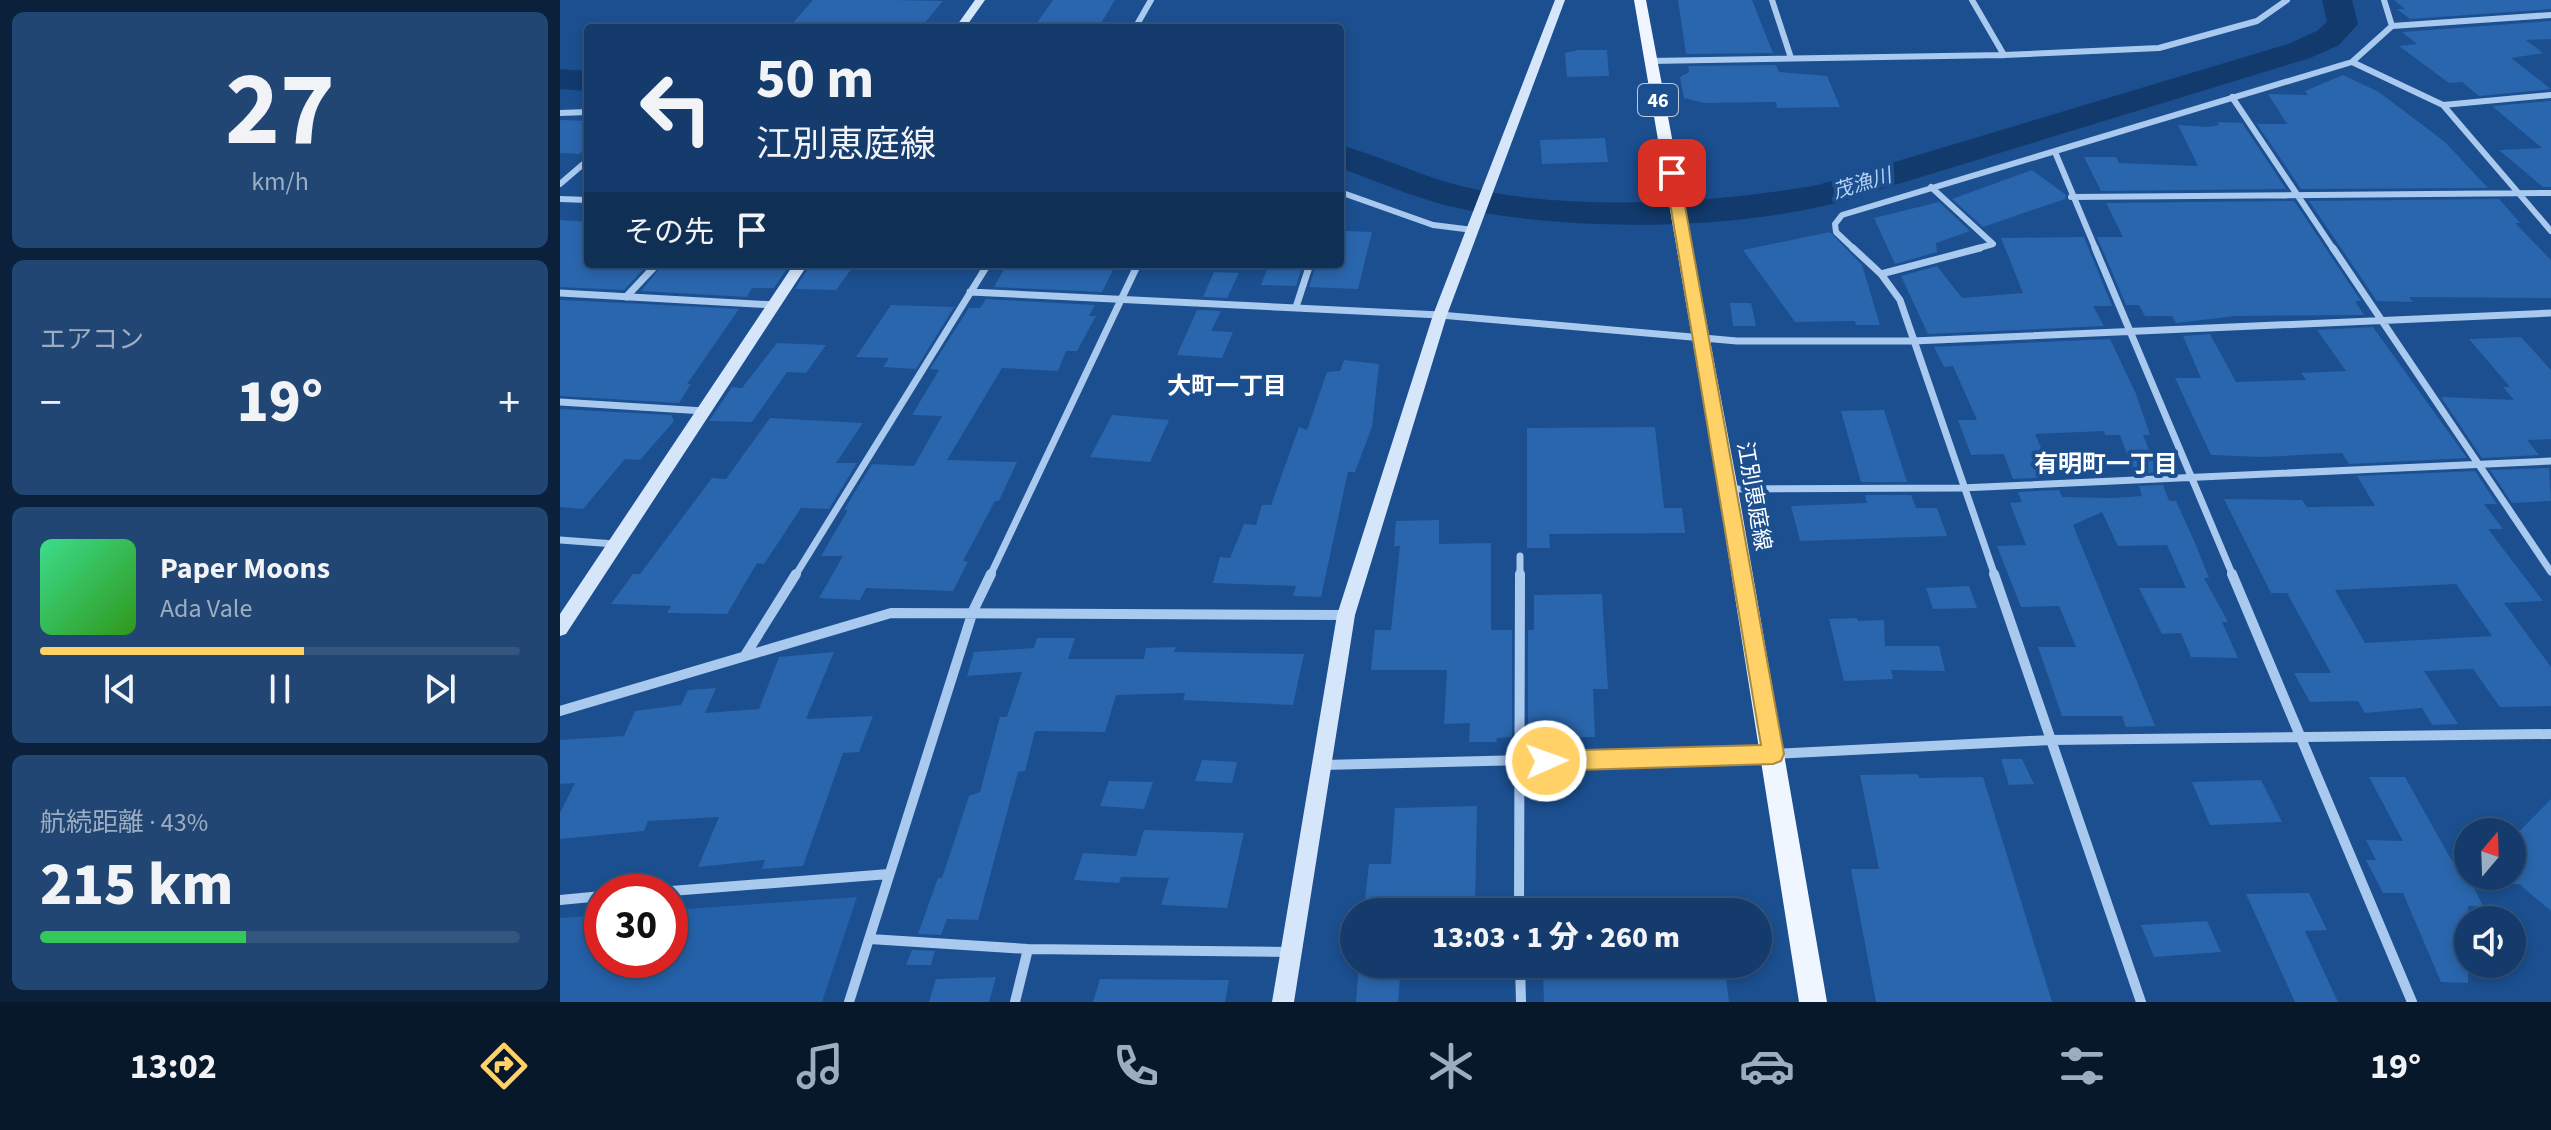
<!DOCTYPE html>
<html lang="ja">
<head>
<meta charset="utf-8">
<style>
	:root { --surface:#143b6b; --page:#214673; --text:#f1f3f6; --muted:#9dadc1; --line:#33557e; --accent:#ffd166 }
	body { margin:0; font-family:"Source Sans 3","Noto Sans JP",sans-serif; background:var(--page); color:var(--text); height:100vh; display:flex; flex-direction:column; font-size:30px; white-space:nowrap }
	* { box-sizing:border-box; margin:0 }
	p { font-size:26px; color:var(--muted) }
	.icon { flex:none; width:44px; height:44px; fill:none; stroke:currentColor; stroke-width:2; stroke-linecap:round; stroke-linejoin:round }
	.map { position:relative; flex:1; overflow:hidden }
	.details { display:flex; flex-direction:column; gap:12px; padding:12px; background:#0b203b; width:560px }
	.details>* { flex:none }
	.banner { position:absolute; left:24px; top:24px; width:760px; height:244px; border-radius:8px; box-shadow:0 4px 12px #0003,0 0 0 2px var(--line); background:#143b6b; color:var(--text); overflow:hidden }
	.needle { width:52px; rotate:19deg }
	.tools { position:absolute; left:1894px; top:818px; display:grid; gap:16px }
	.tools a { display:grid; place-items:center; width:72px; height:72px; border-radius:50%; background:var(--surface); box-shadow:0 4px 12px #0003,0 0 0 2px var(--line); font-size:40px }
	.speed { position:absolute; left:24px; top:874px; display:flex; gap:16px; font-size:40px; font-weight:700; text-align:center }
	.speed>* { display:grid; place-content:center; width:104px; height:104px; border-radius:50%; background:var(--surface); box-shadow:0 4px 12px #0003,0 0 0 2px var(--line); line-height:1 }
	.speed .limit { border:12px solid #d22; background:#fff; color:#111 }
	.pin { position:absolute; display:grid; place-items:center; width:68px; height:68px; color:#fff; margin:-34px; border-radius:16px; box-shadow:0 4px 12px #0006 }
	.me { position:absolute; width:88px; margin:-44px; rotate:88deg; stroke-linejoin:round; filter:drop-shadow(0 0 6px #0008) }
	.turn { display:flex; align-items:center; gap:28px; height:168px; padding:0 40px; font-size:36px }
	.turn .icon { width:104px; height:104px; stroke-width:2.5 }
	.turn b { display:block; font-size:56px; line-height:68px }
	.then { display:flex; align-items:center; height:76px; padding:0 40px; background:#0003; gap:16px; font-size:30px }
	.big { font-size:60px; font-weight:800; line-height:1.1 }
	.details .card { flex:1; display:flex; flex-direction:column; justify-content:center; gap:12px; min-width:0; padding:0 28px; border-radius:12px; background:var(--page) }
	.details .dial { align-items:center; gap:0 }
	.dial b { font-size:104px; line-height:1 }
	.song { display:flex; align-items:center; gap:24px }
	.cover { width:96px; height:96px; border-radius:12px; background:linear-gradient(135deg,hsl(150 70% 55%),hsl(110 70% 35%)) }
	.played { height:8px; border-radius:4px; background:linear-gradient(90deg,var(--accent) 55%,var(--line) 55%) }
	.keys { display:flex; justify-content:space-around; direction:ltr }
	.heat { display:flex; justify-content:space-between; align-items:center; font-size:44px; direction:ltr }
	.charge { height:12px; border-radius:6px; background:linear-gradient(90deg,#34c759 43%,var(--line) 0) }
	.trip { position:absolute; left:780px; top:898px; width:432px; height:80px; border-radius:40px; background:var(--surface); box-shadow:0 4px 12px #0003,0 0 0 2px var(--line); font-weight:800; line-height:80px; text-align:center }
	.tab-bar { display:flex; height:128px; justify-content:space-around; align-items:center; background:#08182b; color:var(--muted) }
	.tab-bar .icon { width:56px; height:56px }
	.tab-bar .current { color:var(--accent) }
	.tab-bar b { font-size:36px; color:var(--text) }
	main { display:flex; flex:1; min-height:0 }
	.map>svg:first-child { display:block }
</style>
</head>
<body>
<main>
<section class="details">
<div class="card dial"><b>27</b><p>km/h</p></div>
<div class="card"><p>エアコン</p>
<div class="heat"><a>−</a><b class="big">19°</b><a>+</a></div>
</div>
<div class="card">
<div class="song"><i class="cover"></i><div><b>Paper Moons</b><p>Ada Vale</p></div></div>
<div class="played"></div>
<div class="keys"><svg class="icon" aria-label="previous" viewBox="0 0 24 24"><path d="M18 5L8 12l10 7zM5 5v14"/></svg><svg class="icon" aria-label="pause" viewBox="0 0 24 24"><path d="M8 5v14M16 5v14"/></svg><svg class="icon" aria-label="next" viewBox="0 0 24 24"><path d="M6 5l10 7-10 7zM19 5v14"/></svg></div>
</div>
<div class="card"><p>航続距離 · 43%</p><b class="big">215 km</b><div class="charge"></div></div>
</section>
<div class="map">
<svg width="1991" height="1002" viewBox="0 0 1991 1002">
	<rect width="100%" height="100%" fill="#1b4f8f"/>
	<path fill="#2461a8" d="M 297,897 L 262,1002 L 0,1002 L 0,918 L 42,915 L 42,960 L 110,960 L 110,910 Z"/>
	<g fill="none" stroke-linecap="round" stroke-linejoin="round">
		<path fill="#123a6d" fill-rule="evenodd" d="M 1762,0 L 1792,0 L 1798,24 L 1779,45 L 1750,58 L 1276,203 C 1164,231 1002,232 889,206 C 852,197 816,181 780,168 L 780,145 C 821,156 860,176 901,186 C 1007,212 1151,204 1258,185 L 1728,44 L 1757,31 L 1767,22 Z
			M 0,69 L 28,71 L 28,91 L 0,89 Z"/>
	</g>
	<path fill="#2a66ad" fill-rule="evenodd" d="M 253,0 L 332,0 L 383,1 L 363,25 L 231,25 Z
		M 493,0 L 555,0 L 538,28 L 474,27 Z
		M 1118,0 L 1192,0 L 1213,53 L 1126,54 Z
		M 1834,0 L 1991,0 L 1991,9 L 1850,19 L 1837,9 L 1845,9 Z
		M 1991,21 L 1991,39 L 1966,40 L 1983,53 L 1951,58 L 1991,89 L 1919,96 L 1902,82 L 1889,83 L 1839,46 L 1857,44 L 1842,32 Z
		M 1019,50 L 1047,50 L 1049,76 L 1007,77 L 1005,53 Z
		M 1216,65 L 1219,72 L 1267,76 L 1280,107 L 1217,108 L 1216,102 L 1144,103 L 1124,98 L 1120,77 L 1129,72 L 1128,66 Z
		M 1783,75 L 1819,92 L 1885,142 L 1928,188 L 1741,189 L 1697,124 L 1727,124 L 1708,94 L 1748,95 L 1745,91 Z
		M 1991,101 L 1991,187 L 1983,187 L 1939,150 L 1982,148 L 1932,106 Z
		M 0,120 L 28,121 L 28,147 L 19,154 L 0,153 Z
		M 1657,122 L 1682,123 L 1726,189 L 1541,191 L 1524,157 L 1556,157 L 1559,163 L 1638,166 L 1618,125 L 1648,127 L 1659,125 Z
		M 1045,138 L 1048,162 L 982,164 L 980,140 Z
		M 1472,170 L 1506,195 L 1505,199 L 1423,227 L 1392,199 Z
		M 1939,199 L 1960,223 L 1955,223 L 1991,260 L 1991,298 L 1849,297 L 1853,302 L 1817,301 L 1749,201 Z
		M 1734,201 L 1801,301 L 1795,301 L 1804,315 L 1676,316 L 1616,323 L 1612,316 L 1585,316 L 1579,305 L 1566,305 L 1537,237 L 1563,237 L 1546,203 Z
		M 1379,202 L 1410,231 L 1376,243 L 1377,252 L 1335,264 L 1314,218 Z
		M 0,220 L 28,222 L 28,264 L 88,264 L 64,290 L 0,287 Z
		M 785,231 L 812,232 L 798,289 L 749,287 L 756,265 L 780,264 Z
		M 1270,232 L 1302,265 L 1320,325 L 1296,325 L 1295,321 L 1235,322 L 1183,250 Z
		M 1524,237 L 1552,306 L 1533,306 L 1544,326 L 1368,334 L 1341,276 L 1377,266 L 1402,298 L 1463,293 L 1441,238 Z
		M 103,264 L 230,264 L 214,288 L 192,288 L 187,297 L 81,291 Z
		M 251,264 L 295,264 L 276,290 L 235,289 Z
		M 447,264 L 506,264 L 555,266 L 542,292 L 434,287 Z
		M 709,264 L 743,264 L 736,286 L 701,285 Z
		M 654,272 L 679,273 L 667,298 L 643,297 Z
		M 426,299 L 535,305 L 529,316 L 536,316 L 517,351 L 506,351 L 498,371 L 442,368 L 387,460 L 457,462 L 439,501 L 435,501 L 403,561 L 408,562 L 393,591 L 306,588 L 300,600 L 259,598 L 283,556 L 261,556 L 288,510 L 284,510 L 312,464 L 354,466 L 382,416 L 352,415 L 379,370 L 370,369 L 409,308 L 420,308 Z
		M 0,300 L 65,303 L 179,309 L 127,384 L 131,384 L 119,403 L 0,396 Z
		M 1170,303 L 1191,303 L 1196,326 L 1173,326 Z
		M 331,305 L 394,307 L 356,369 L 323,367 L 329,358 L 296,357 Z
		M 637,310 L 661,311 L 651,331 L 673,332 L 662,358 L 617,355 Z
		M 1813,327 L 1907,458 L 1789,464 L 1782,453 L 1702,457 L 1651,455 L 1615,378 L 1641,378 L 1623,336 L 1650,334 L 1676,382 L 1746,380 L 1741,373 L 1786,371 L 1757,330 Z
		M 1961,337 L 1991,370 L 1991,439 L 1967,440 L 1979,455 L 1922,458 L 1881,397 L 1954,400 L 1943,387 L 1950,387 L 1909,339 Z
		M 1550,339 L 1576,394 L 1590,435 L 1583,435 L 1598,472 L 1574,474 L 1560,435 L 1545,435 L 1544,431 L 1475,434 L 1494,477 L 1453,479 L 1444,454 L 1411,455 L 1398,420 L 1417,420 L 1393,366 L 1384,367 L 1374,347 Z
		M 217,343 L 266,345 L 246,373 L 227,372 L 192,422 L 149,421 L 172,387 L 182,388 Z
		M 784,360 L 819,364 L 812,427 L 795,472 L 788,472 L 761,597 L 733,596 L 736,586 L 653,583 L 660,557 L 670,558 L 684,524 L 696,525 L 702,505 L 711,505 L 739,427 L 747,430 L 767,372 L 780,371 Z
		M 0,409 L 111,415 L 114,421 L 80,460 L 65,459 L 23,509 L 0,507 Z
		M 1324,410 L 1347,482 L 1301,482 L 1281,411 Z
		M 552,415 L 609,420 L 590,462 L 530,457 Z
		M 210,418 L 303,423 L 276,463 L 297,463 L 269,509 L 241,508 L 204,564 L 197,563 L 167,614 L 107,613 L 111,606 L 51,604 L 73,574 L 80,574 L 152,478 L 166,479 Z
		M 1095,427 L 1104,508 L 1122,508 L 1125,533 L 989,534 L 990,548 L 967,548 L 967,428 Z
		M 1989,468 L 1991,501 L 1952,503 L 1930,470 Z
		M 1915,471 L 1937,504 L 1924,504 L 1943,529 L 1928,529 L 1983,601 L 1944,603 L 1991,667 L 1991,706 L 1940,707 L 1913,669 L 1864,671 L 1898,724 L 1872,725 L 1862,708 L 1805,713 L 1798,701 L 1750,702 L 1734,673 L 1771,673 L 1727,593 L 1711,593 L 1664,499 L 1742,500 L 1747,507 L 1815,506 L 1797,476 ZM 1896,584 L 1932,636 L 1805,643 L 1775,590 Z
		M 1603,485 L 1609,501 L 1616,501 L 1635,543 L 1649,578 L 1644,578 L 1668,622 L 1662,622 L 1678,658 L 1631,657 L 1621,633 L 1602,634 L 1579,588 L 1626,588 L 1607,545 L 1558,546 L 1542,512 L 1513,525 L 1595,726 L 1566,727 L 1562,716 L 1502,716 L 1478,647 L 1516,647 L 1499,606 L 1461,607 L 1437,546 L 1466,545 L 1450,503 L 1462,502 L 1458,492 L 1499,490 L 1502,497 L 1553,498 L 1582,496 L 1579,486 Z
		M 1305,495 L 1351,495 L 1356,508 L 1377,508 L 1387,536 L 1240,541 L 1231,506 L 1307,503 Z
		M 879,520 L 879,544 L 931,543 L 931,630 L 952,630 L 952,737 L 937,738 L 936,742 L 909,742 L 910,723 L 884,724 L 887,670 L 811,670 L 815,630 L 831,630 L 840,546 L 834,546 L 836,521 Z
		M 1409,586 L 1417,608 L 1373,609 L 1366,588 Z
		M 1042,594 L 1048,689 L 1033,689 L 1035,737 L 968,737 L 968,630 L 974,630 L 974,595 Z
		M 1297,618 L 1298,621 L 1324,620 L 1325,646 L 1379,646 L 1385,671 L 1331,670 L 1333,679 L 1284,681 L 1269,619 Z
		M 477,638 L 515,638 L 508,659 L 584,659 L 586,648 L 616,647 L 614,652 L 744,654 L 733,705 L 623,700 L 625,693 L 556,695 L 545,732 L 475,731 L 465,771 L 458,772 L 418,920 L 387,919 L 381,935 L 358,934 L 378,878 L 382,878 L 409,796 L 420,792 L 440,717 L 447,717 L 462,672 L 407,676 L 414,652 L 474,648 Z
		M 274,652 L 246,719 L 313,716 L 299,752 L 283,753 L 243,866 L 202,869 L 205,860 L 138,867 L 159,817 L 88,821 L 84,831 L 0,839 L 0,813 L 15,783 L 0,784 L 0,740 L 64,736 L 75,711 L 121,705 L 128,690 L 156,688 L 145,713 L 199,709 L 219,657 Z
		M 1441,759 L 1462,759 L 1474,784 L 1449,785 Z
		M 642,760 L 677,762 L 672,783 L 635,781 Z
		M 1358,774 L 1359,778 L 1423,777 L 1492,1002 L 1316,1002 L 1291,869 L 1319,869 L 1300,775 Z
		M 1809,777 L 1845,777 L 1892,861 L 1908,861 L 1908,876 L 1923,906 L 1908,906 L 1908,983 L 1881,982 L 1843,893 L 1823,893 L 1806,860 L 1816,860 L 1806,840 L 1843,841 Z
		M 1701,780 L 1722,822 L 1650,825 L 1632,782 Z
		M 549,781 L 593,782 L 584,809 L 540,806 Z
		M 1991,799 L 1991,911 L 1959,884 L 1952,884 L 1952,839 Z
		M 917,806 L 915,910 L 869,911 L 869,898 L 805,899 L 809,864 L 831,864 L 835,808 Z
		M 584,830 L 684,833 L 667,908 L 601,905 L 609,878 L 561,877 L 559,883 L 514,880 L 523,853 L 576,856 Z
		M 1749,893 L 1767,930 L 1745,931 L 1778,1002 L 1735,1002 L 1686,894 Z
		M 1647,921 L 1661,952 L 1594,957 L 1581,925 Z
		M 352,950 L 375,951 L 371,965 L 346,965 Z
		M 799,964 L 841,964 L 838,1002 L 796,1002 Z
		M 1105,964 L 1138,964 L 1140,980 L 1166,979 L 1169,1002 L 984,1002 L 983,970 Z
		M 436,977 L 429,1002 L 369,1002 L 376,979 Z
		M 540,979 L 669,980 L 665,1002 L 533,1002 Z"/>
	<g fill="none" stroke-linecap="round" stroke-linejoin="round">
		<path stroke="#a9c9ee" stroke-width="6" d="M 1212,0 L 1231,58
			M 1412,0 L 1444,55
			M 1832,26 L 1991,15
			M 575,28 L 591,0
			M 1090,61 L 1444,55 L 1599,48 L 1697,21 L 1727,0
			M 1792,62 L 1883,105 L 1991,231
			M 1672,97 L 1774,250
			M 1883,105 L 1991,95
			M 0,113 L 28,112
			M 1495,152 L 1536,250
			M 0,184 L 28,160
			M 1371,187 L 1433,244 L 1412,250
			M 780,192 L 873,225 L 913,230
			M 1511,197 L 1991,193
			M 0,199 L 28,200
			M 1295,250 L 1276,232 L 1275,224 L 1282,215 L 1792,62 L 1832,26 L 1824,0"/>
		<path stroke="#a9c9ee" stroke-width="7" d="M 1293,248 L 1321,274 L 1340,300 L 1435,576
			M 1535,248 L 1673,576
			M 1773,248 L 1991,572
			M 1321,274 L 1420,248
			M 410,292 L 880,315 L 1177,341 L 1353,341 L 1991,313
			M 0,293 L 215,305
			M 66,297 L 97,264
			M 736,307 L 750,264
			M 0,402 L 144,411
			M 1169,489 L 1401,488 L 1991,461
			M 0,540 L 55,544
			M 235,576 L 428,264
			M 430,576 L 578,264
			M 960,576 L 960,556"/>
		<path stroke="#a9c9ee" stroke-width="10" d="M 1434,574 L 1581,1002
			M 1672,574 L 1852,1002
			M 186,654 L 236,574
			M 0,711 L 331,613 L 785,615
			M 763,765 L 1213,754 L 1490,740 L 1991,734
			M 98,892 L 329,874
			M 0,900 L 42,896
			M 959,912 L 960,574
			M 310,939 L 468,949 L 729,952
			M 960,964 L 961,1002
			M 289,1002 L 413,611 L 431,574
			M 455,1002 L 468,949"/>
		<path fill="#d6e6fa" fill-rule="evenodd" d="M 415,0 L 425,0 L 405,28 L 395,28 Z
			M 995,0 L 1005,0 L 887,315 L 795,615 L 734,1002 L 712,1002 L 777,615 L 873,315 Z
			M 234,264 L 248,264 L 6,634 L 0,636 L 0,614 Z"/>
		<path fill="#f0f6ff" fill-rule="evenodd" d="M 1074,0 L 1086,0 L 1178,489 L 1267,1002 L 1239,1002 L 1158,489 Z"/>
	</g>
	<path fill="#ffd166" stroke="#a68842" stroke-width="2" d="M 1112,169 L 1119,173 L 1224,754 L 1221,761 L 1213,764 L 986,771 L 978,768 L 975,761 L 978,754 L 986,751 L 1201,745 L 1105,173 Z"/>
	<g text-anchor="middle" stroke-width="8" stroke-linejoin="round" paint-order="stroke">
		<rect fill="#1b4f8f" stroke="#bbcadd" stroke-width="2" x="1078" y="84" width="40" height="32" rx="6"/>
		<g font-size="20" font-weight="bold" fill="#fff">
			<text x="1098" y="107">46</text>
		</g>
		<g font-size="20" font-style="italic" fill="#b5d3f5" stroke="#1b4f8f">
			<text transform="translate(1302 183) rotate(-17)" y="7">茂漁川</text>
		</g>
		<g font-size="22" fill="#fff" stroke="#1b4f8f">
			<text transform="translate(1195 496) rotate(80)" y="8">江別恵庭線</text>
		</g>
		<g font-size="24" font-weight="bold" fill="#fff" stroke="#1b4f8f">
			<text x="667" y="394">大町一丁目</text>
			<text x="1546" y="472">有明町一丁目</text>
		</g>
	</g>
</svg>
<div class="tools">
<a><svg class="needle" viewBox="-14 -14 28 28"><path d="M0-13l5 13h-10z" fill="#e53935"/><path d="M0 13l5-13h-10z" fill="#9dadc1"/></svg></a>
<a><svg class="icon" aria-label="sound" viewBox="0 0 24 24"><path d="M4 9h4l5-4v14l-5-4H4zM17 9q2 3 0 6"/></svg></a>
</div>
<div class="speed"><div class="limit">30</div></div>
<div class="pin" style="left:1112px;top:173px;background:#d93025"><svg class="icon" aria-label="arrive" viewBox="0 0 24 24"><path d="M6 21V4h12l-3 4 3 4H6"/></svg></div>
<svg class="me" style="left:986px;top:761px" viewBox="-20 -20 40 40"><circle r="17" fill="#ffd166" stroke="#fff" stroke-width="3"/><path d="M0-11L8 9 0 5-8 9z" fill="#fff"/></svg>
<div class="trip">13:03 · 1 分 · 260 m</div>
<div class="banner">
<div class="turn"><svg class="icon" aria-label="left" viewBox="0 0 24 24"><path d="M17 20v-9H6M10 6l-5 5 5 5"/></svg><div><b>50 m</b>江別恵庭線</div></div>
<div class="then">その先<svg class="icon" aria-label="arrive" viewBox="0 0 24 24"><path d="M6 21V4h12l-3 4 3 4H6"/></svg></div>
</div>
</div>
</main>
<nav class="tab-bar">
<b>13:02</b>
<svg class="icon current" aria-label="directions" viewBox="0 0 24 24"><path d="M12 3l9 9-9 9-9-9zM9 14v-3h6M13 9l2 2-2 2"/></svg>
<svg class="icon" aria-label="music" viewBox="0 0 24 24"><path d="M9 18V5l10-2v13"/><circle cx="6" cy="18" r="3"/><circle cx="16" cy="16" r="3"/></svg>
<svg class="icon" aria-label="phone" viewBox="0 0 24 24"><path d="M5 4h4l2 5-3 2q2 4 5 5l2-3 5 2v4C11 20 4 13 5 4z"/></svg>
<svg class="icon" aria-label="climate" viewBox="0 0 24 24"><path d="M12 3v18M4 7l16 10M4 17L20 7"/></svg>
<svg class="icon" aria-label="car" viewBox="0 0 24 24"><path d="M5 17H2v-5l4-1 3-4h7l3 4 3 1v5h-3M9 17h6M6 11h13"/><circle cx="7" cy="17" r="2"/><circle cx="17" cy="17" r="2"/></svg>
<svg class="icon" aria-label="filters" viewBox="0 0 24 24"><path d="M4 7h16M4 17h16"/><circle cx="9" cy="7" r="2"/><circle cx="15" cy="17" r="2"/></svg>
<b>19°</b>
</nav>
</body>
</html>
